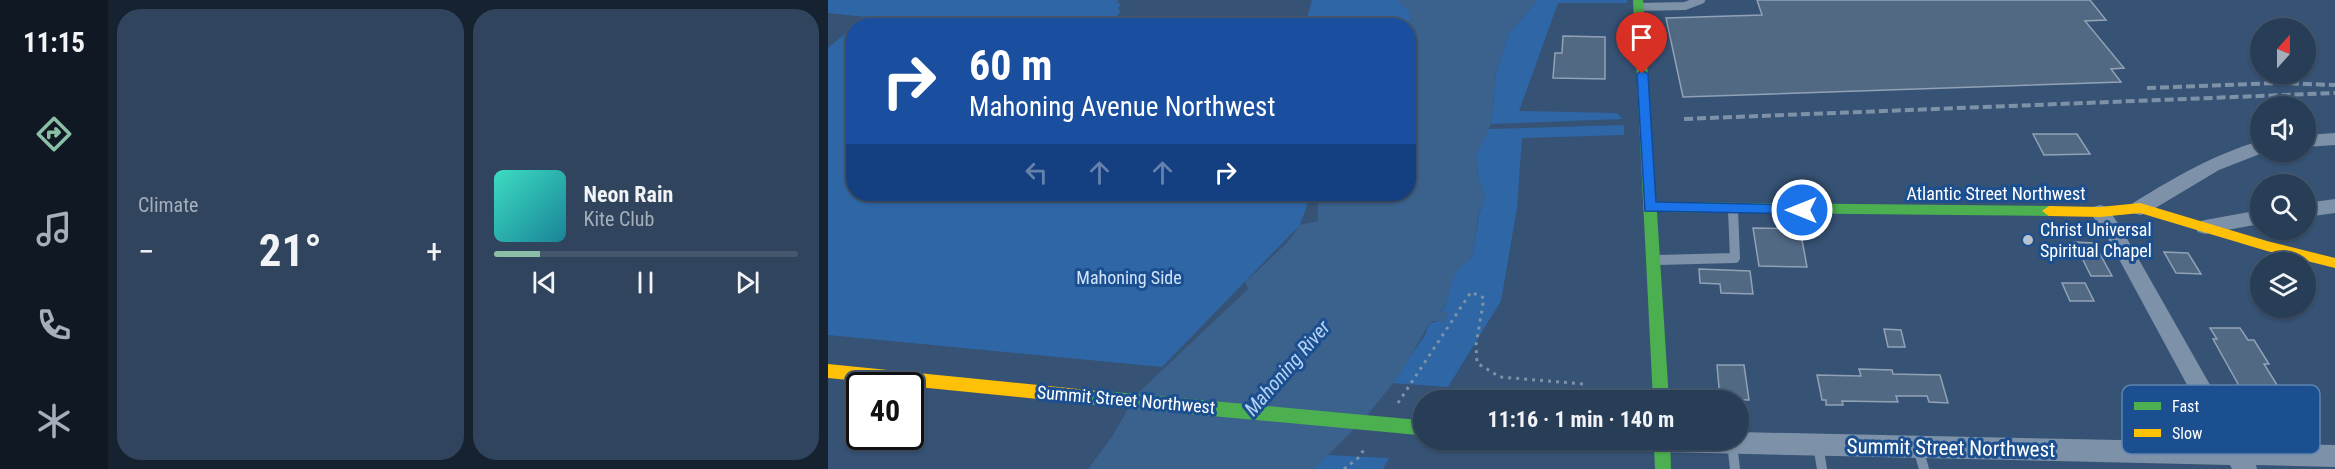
<!DOCTYPE html>
<html lang="en">
<head>
<meta charset="utf-8">
<style>
	:root { --surface:#283e57; --page:#30455d; --text:#f1f3f6; --muted:#a5aeba; --line:#44576d; --accent:#8abfa5 }
	body { margin:0; font-family:"Roboto Condensed",sans-serif; background:var(--page); color:var(--text); height:100vh; display:flex; flex-direction:column; font-size:22px; white-space:nowrap }
	* { box-sizing:border-box; margin:0 }
	p { font-size:20px; color:var(--muted) }
	.icon { flex:none; width:33px; height:33px; fill:none; stroke:currentColor; stroke-width:2; stroke-linecap:round; stroke-linejoin:round }
	.map { position:relative; flex:1; overflow:hidden }
	.sheet { display:flex; flex-direction:column; gap:9px; padding:9px; background:#162230; width:720px }
	.sheet>* { flex:none }
	.banner { position:absolute; left:18px; top:18px; width:570px; height:183px; border-radius:24px; box-shadow:0 2px 4px #0004,0 0 0 2px var(--line); background:#1a4fa0; color:#fff; overflow:hidden }
	.needle { width:39px; rotate:21deg }
	.controls { position:absolute; left:1422px; top:18px; display:grid; gap:12px }
	.controls a { display:grid; place-items:center; width:66px; height:66px; border-radius:50%; background:var(--surface); box-shadow:0 2px 4px #0004,0 0 0 2px var(--line); font-size:30px }
	.speed { position:absolute; left:18px; top:372px; display:flex; gap:12px; font-size:30px; font-weight:700; text-align:center }
	.speed>* { display:grid; place-content:center; width:78px; height:78px; border-radius:50%; background:var(--surface); box-shadow:0 2px 4px #0004,0 0 0 2px var(--line); line-height:1 }
	.speed .limit { border:3px solid #111; border-radius:9px; background:#fff; color:#111 }
	.pin { position:absolute; display:grid; place-items:center; width:51px; height:51px; color:#fff; margin:-62px -26px; border-radius:50% 50% 50% 0; rotate:-45deg; box-shadow:0 0 6px #0007 }
	.pin .icon { rotate:45deg }
	.me { position:absolute; width:66px; margin:-33px; rotate:270deg; stroke-linejoin:round; filter:drop-shadow(0 0 4px #0008) }
	.turn { display:flex; align-items:center; gap:21px; height:126px; padding:0 24px; font-size:27px }
	.turn .icon { width:78px; height:78px; stroke-width:2.5 }
	.turn b { display:block; font-size:42px; line-height:51px }
	.lanes { display:flex; align-items:center; height:57px; padding:0 24px; background:#0003; justify-content:center; gap:30px; direction:ltr }
	.lanes .off { opacity:.35 }
	.big { font-size:45px; font-weight:700; line-height:1.1 }
	.sheet .card { flex:1; display:flex; flex-direction:column; justify-content:center; gap:9px; min-width:0; padding:0 21px; border-radius:24px; background:var(--page) }
	.song { display:flex; align-items:center; gap:18px }
	.cover { width:72px; height:72px; border-radius:9px; background:linear-gradient(135deg,hsl(170 70% 55%),hsl(190 70% 35%)) }
	.played { height:6px; border-radius:3px; background:linear-gradient(90deg,var(--accent) 15%,var(--line) 15%) }
	.keys { display:flex; justify-content:space-around; direction:ltr }
	.heat { display:flex; justify-content:space-between; align-items:center; font-size:33px; direction:ltr }
	.sheet .tiles { flex:1; display:grid; gap:9px; grid-template-columns:repeat(2,1fr) }
	.trip { position:absolute; left:585px; top:390px; width:336px; height:60px; border-radius:30px; background:var(--surface); box-shadow:0 2px 4px #0004,0 0 0 2px var(--line); font-weight:700; line-height:60px; text-align:center }
	main { display:flex; flex:1; min-height:0 }
	.tabs { display:flex; flex-direction:column; width:108px; justify-content:space-around; align-items:center; background:#101923; color:var(--muted) }
	.tabs .icon { width:42px; height:42px }
	.tabs .selected { color:var(--accent) }
	.tabs b { font-size:27px; color:var(--text) }
	.map>svg:first-child { display:block }
</style>
</head>
<body>
<main>
<nav class="tabs">
<b>11:15</b>
<svg class="icon selected" aria-label="directions" viewBox="0 0 24 24"><path d="M12 3l9 9-9 9-9-9zM9 14v-3h6M13 9l2 2-2 2"/></svg>
<svg class="icon" aria-label="music" viewBox="0 0 24 24"><path d="M9 18V5l10-2v13"/><circle cx="6" cy="18" r="3"/><circle cx="16" cy="16" r="3"/></svg>
<svg class="icon" aria-label="phone" viewBox="0 0 24 24"><path d="M5 4h4l2 5-3 2q2 4 5 5l2-3 5 2v4C11 20 4 13 5 4z"/></svg>
<svg class="icon" aria-label="climate" viewBox="0 0 24 24"><path d="M12 3v18M4 7l16 10M4 17L20 7"/></svg>
</nav>
<section class="sheet">
<div class="tiles">
<div class="card"><p>Climate</p>
<div class="heat"><a>−</a><b class="big">21°</b><a>+</a></div>
</div>
<div class="card">
<div class="song"><i class="cover"></i><div><b>Neon Rain</b><p>Kite Club</p></div></div>
<div class="played"></div>
<div class="keys"><svg class="icon" aria-label="previous" viewBox="0 0 24 24"><path d="M18 5L8 12l10 7zM5 5v14"/></svg><svg class="icon" aria-label="pause" viewBox="0 0 24 24"><path d="M8 5v14M16 5v14"/></svg><svg class="icon" aria-label="next" viewBox="0 0 24 24"><path d="M6 5l10 7-10 7zM19 5v14"/></svg></div>
</div>
</div>
</section>
<div class="map">
<svg width="1507" height="469" viewBox="0 0 1507 469">
	<rect width="100%" height="100%" fill="#365274"/>
	<path fill="#2f66a5" d="M 0,0 L 290,0 L 289,3 L 293,3 L 290,9 L 293,10 L 284,25 L 28,26 L 38,17 L 0,13 Z
		M 484,0 L 569,0 L 581,11 L 583,24 L 581,26 L 477,26 Z
		M 710,0 L 799,0 L 799,3 L 730,3 L 691,111 L 789,113 L 794,119 L 663,124 L 668,73 L 680,34 Z
		M 25,27 L 26,194 L 483,194 L 472,225 L 334,367 L 0,335 L 0,48 Z
		M 796,125 L 796,135 L 694,138 L 689,208 L 673,301 L 620,387 L 564,383 L 597,335 L 601,324 L 610,321 C 612,313 615,309 618,303 C 625,281 622,272 644,258 L 651,215 L 657,196 L 650,178 L 648,156 L 660,129 Z
		M 500,455 L 561,458 L 555,469 L 484,469 Z"/>
	<path fill="#3b618d" d="M 569,0 L 710,0 L 680,34 L 668,73 L 663,124 L 648,156 L 650,178 L 657,196 L 650,217 L 644,258 C 616,276 628,291 613,311 L 621,313 L 616,322 L 606,321 L 601,324 L 570,377 L 538,417 L 486,469 L 260,469 L 283,438 L 308,395 L 420,289 L 417,282 L 459,243 L 472,225 L 490,221 L 490,194 L 580,194 L 580,26 L 583,23 L 581,11 Z"/>
	<path fill="#526984" stroke="#92a2b6" stroke-width="1.5" d="M 929,0 L 1262,0 L 1278,20 L 1257,21 L 1296,68 L 1283,69 L 1293,82 L 855,97 L 838,18 L 934,15 Z
		M 735,36 L 777,37 L 777,79 L 725,78 L 727,53 L 734,53 Z
		M 1205,134 L 1249,134 L 1262,154 L 1216,155 Z
		M 925,228 L 972,229 L 979,267 L 931,266 Z
		M 1246,242 L 1266,243 L 1284,276 L 1263,276 Z
		M 1336,252 L 1360,253 L 1373,274 L 1348,273 Z
		M 871,269 L 922,271 L 925,294 L 893,293 L 892,284 L 872,283 Z
		M 1234,283 L 1257,283 L 1266,301 L 1242,301 Z
		M 1382,328 L 1412,328 L 1420,340 L 1426,340 L 1441,364 L 1436,364 L 1454,393 L 1414,391 L 1385,339 L 1389,339 Z
		M 1056,329 L 1073,330 L 1077,347 L 1060,347 Z
		M 889,365 L 916,365 L 921,400 L 892,399 Z
		M 1031,369 L 1064,370 L 1065,374 L 1112,375 L 1120,403 L 1101,402 L 1099,396 L 1068,396 L 1070,402 L 1014,401 L 1015,405 L 998,405 L 998,400 L 994,400 L 989,375 L 1033,376 Z"/>
	<g fill="none" stroke-linecap="round" stroke-linejoin="round">
		<path stroke="#7d92a8" stroke-width="3" stroke-dasharray="3 5" stroke-linecap="butt" d="M 570,403 L 643,292 L 656,298 L 648,345 L 649,363 L 672,377 L 756,384 L 755,400
			M 516,469 L 530,458 L 538,447"/>
		<path stroke="#7d92a8" stroke-width="8" d="M 810,7 L 857,6 L 873,0"/>
		<path stroke="#7d92a8" stroke-width="10" d="M 829,260 L 907,258 L 905,210
			M 904,443 L 907,469
			M 990,445 L 994,469
			M 1090,448 L 1096,469"/>
		<path fill="#7d92a8" fill-rule="evenodd" d="M 1507,133 L 1507,145 L 1478,147 L 1478,135 Z
			M 1432,141 L 1432,152 L 1437,152 L 1391,170 L 1319,213 L 1312,215 L 1305,213 L 1303,208 L 1305,203 C 1346,178 1386,154 1432,141 Z
			M 1507,199 L 1507,213 L 1478,217 L 1478,203 Z
			M 1272,205 L 1279,207 L 1293,228 L 1415,443 L 1507,445 L 1507,467 L 1428,465 L 1429,469 L 1404,469 L 1402,465 L 834,452 L 826,449 L 823,440 L 910,440 L 910,432 L 1390,442 L 1279,237 L 1262,212 L 1265,207 Z
			M 1432,210 L 1432,224 L 1377,234 L 1370,232 L 1367,227 L 1370,222 L 1377,220 Z"/>
		<path fill="#4caf50" fill-rule="evenodd" d="M 805,0 L 815,0 L 828,202 L 1221,206 L 1228,211 L 1221,216 L 829,212 L 841,400 L 825,400 Z
			M 732,440 L 842,440 L 843,469 L 827,469 L 826,448 L 740,447 L 734,445 Z"/>
		<path fill="#ffc107" fill-rule="evenodd" d="M 1312,203 L 1439,241 L 1507,258 L 1507,268 L 1439,251 L 1312,213 L 1272,217 L 1221,216 L 1214,211 L 1221,206 L 1272,207 Z
			M 0,364 L 270,391 L 276,393 L 278,398 L 276,403 L 270,405 L 0,378 Z"/>
		<path stroke="#7e92a7" stroke-width="4" stroke-dasharray="9 4" stroke-linecap="butt" d="M 1319,88 L 1452,83 L 1507,85
			M 856,119 L 1507,93"/>
		<path stroke="#4caf50" stroke-width="15" d="M 270,398 L 596,428"/>
	</g>
	<path fill="#1a73e8" stroke="#114b97" stroke-width="1.5" d="M 814,70 L 820,74 L 828,202 L 974,205 L 978,207 L 980,210 L 978,214 L 817,211 L 809,74 Z"/>
	<circle fill="#b9c2ce" stroke="#1b4f8f" stroke-width="2" cx="1200" cy="240" r="6"/>
	<g text-anchor="middle" stroke-width="6" stroke-linejoin="round" paint-order="stroke">
		<g font-size="18" fill="#fff" stroke="#1b4f8f">
			<text x="1168" y="200">Atlantic Street Northwest</text>
			<text transform="translate(298 400) rotate(5)" y="6">Summit Street Northwest</text>
		</g>
		<g font-size="18" fill="#fff" stroke="#1b4f8f" text-anchor="start">
			<text x="1212" y="236">Christ Universal<tspan x="1212" dy="21">Spiritual Chapel</tspan></text>
		</g>
		<g font-size="18" fill="#cfe3fa" stroke="#1b4f8f">
			<text x="301" y="284">Mahoning Side</text>
		</g>
		<g font-size="20" font-style="italic" fill="#b5d3f5" stroke="#1b4f8f">
			<text transform="translate(459 368) rotate(-49)" y="7">Mahoning River</text>
		</g>
		<g font-size="21" fill="#fff" stroke="#1b4f8f">
			<text transform="translate(1123 448) rotate(1)" y="7">Summit Street Northwest</text>
		</g>
	</g>
	<rect x="1294" y="385" width="198" height="69" rx="9" fill="#1b4f8f" stroke="#5f84b1" stroke-width="1.5"/>
	<rect x="1306" y="402" width="27" height="8" fill="#4caf50"/>
	<rect x="1306" y="429" width="27" height="8" fill="#ffc107"/>
	<g font-size="16" fill="#fff">
		<text x="1344" y="412">Fast</text>
		<text x="1344" y="439">Slow</text>
	</g>
</svg>
<div class="controls">
<a><svg class="needle" viewBox="-14 -14 28 28"><path d="M0-13l5 13h-10z" fill="#e53935"/><path d="M0 13l5-13h-10z" fill="#a5aeba"/></svg></a>
<a><svg class="icon" aria-label="sound" viewBox="0 0 24 24"><path d="M4 9h4l5-4v14l-5-4H4zM17 9q2 3 0 6"/></svg></a>
<a><svg class="icon" aria-label="search" viewBox="0 0 24 24"><circle cx="10" cy="10" r="6"/><path d="M15 15l6 6"/></svg></a>
<a><svg class="icon" aria-label="layers" viewBox="0 0 24 24"><path d="M12 4l9 5-9 5-9-5zM3 14l9 5 9-5"/></svg></a>
</div>
<div class="speed"><div class="limit">40</div></div>
<div class="pin" style="left:814px;top:74px;background:#d93025"><svg class="icon" aria-label="arrive" viewBox="0 0 24 24"><path d="M6 21V4h12l-3 4 3 4H6"/></svg></div>
<svg class="me" style="left:974px;top:210px" viewBox="-20 -20 40 40"><circle r="17" fill="#1a73e8" stroke="#fff" stroke-width="3"/><path d="M0-11L8 9 0 5-8 9z" fill="#fff"/></svg>
<div class="trip">11:16 · 1 min · 140 m</div>
<div class="banner">
<div class="turn"><svg class="icon" aria-label="right" viewBox="0 0 24 24"><path d="M7 20v-9h11M14 6l5 5-5 5"/></svg><div><b>60 m</b>Mahoning Avenue Northwest</div></div>
<div class="lanes"><svg class="icon off" aria-label="left" viewBox="0 0 24 24"><path d="M17 20v-9H6M10 6l-5 5 5 5"/></svg><svg class="icon off" aria-label="ahead" viewBox="0 0 24 24"><path d="M12 20V5M6 11l6-6 6 6"/></svg><svg class="icon off" aria-label="ahead" viewBox="0 0 24 24"><path d="M12 20V5M6 11l6-6 6 6"/></svg><svg class="icon" aria-label="right" viewBox="0 0 24 24"><path d="M7 20v-9h11M14 6l5 5-5 5"/></svg></div>
</div>
</div>
</main>
</body>
</html>
